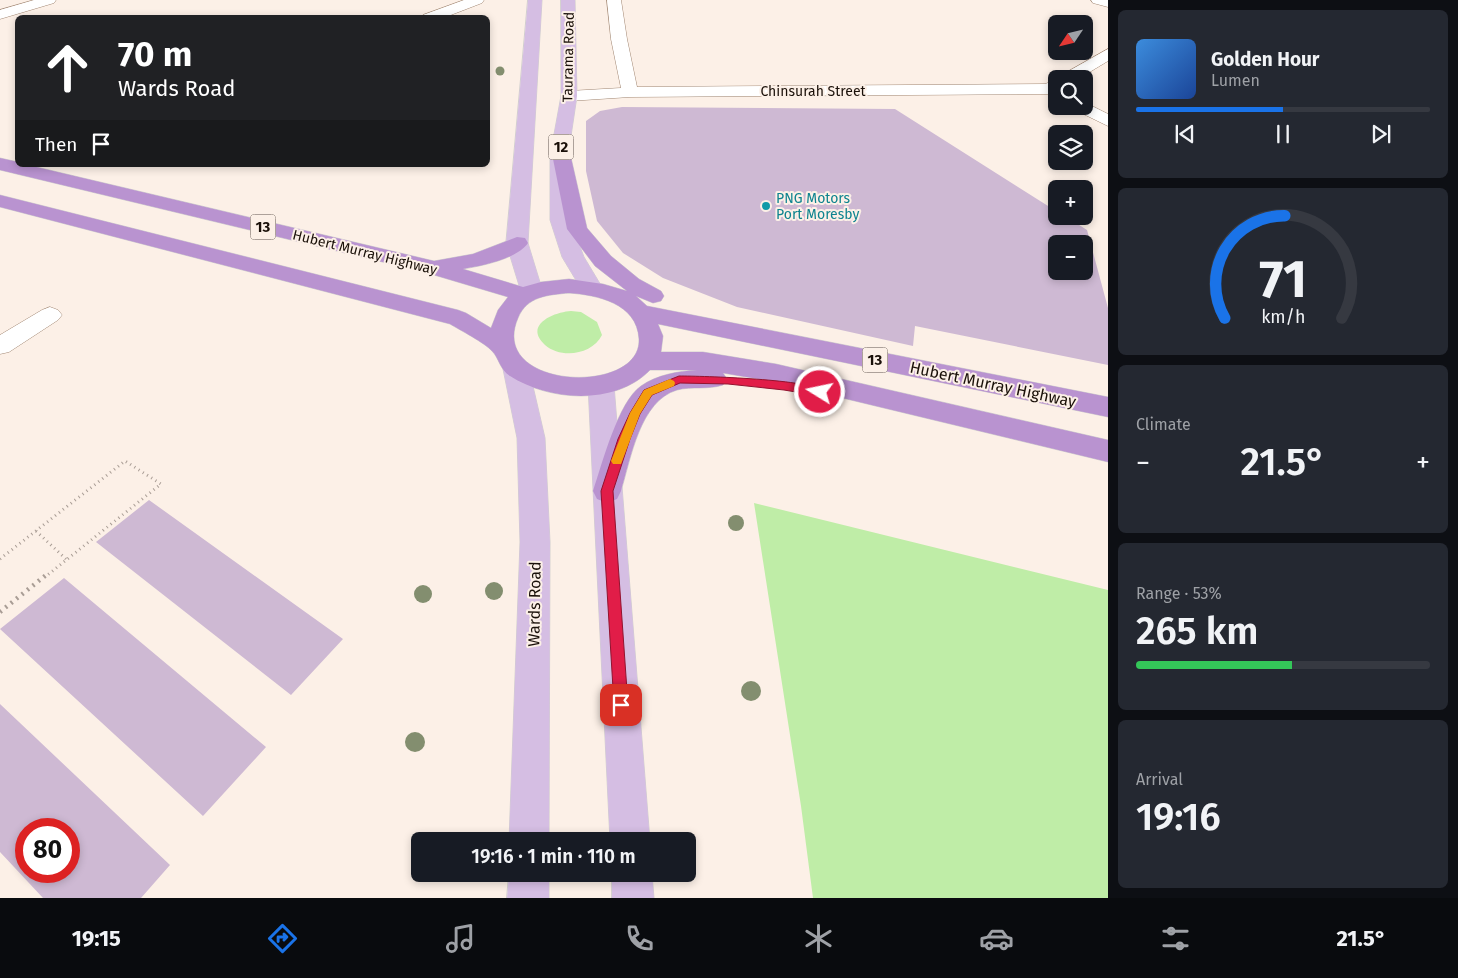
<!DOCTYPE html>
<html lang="en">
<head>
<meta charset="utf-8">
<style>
	:root { --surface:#171b24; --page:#242831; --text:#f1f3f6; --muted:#9ea1a6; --line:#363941; --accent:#1a73e8 }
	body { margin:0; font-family:"Fira Sans",sans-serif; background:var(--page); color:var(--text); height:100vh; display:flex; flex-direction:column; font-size:19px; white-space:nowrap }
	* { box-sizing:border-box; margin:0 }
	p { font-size:16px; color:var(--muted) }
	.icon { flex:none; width:28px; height:28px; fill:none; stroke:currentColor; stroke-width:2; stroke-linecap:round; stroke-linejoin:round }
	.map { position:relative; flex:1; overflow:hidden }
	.sheet { display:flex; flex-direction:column; gap:10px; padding:10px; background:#0d0f14; width:350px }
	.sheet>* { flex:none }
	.guide { position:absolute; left:15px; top:15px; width:475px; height:152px; border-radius:8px; box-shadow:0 2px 8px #0003; background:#202124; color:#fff; overflow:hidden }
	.needle { width:32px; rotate:235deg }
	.tools { position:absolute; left:1048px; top:15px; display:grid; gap:10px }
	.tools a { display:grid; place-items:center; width:45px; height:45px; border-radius:8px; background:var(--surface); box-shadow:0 2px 8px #0003; font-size:25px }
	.speed { position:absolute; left:15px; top:818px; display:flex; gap:10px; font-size:25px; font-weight:700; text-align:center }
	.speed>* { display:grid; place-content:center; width:65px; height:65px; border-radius:50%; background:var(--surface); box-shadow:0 2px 8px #0003; line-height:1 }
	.speed .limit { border:8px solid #d22; background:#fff; color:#111 }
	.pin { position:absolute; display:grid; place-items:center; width:42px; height:42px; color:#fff; margin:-21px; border-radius:10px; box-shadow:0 2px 8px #0006 }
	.me { position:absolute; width:55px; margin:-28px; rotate:280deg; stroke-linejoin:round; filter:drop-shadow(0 0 4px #0008) }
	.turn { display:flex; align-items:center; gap:18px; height:105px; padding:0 20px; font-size:22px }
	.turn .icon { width:65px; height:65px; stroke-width:2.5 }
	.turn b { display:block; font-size:35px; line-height:42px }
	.then { display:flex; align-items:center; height:48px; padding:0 20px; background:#0003; gap:10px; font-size:19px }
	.big { font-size:38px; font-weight:600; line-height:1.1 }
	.sheet .tile { flex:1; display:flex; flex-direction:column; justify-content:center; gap:8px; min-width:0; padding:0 18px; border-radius:8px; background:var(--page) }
	.sheet .dial { align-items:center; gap:0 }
	.dial svg { height:130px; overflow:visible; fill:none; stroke:var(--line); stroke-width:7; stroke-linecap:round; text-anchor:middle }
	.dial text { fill:var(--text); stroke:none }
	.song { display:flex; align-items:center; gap:15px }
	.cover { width:60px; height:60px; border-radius:8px; background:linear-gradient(135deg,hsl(210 70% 55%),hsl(220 70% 35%)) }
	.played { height:5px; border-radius:2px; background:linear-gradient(90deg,var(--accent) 50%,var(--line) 50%) }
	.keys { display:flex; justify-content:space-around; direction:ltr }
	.heat { display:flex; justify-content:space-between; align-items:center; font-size:28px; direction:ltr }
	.charge { height:8px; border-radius:4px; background:linear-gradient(90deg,#34c759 53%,var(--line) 0) }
	.trip { position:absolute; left:411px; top:832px; width:285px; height:50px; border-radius:8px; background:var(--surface); box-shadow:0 2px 8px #0003; font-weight:600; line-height:50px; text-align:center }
	.tab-bar { display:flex; height:80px; justify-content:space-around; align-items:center; background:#090b0e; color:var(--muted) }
	.tab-bar .icon { width:35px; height:35px }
	.tab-bar .on { color:var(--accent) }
	.tab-bar b { font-size:22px; color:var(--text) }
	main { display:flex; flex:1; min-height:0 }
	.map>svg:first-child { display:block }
</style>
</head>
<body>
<main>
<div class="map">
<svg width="1108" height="898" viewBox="0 0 1108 898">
	<rect width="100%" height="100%" fill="#fcf0e7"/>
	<path fill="#bfeda7" d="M 571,311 L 581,312 L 597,322 L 602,335 C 592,355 561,359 545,345 C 523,325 554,312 571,311 Z
		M 754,503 L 1108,590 L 1108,898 L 813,898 L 801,806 Z"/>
	<path fill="#ceb9d3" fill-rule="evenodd" d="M 622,107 L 895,109 L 1056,211 L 1056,216 L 1065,216 L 1087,230 L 1108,308 L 1108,365 L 915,326 L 913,346 L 737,307 L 663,278 L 623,253 L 597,221 L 586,171 L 586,121 L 600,111 ZM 1056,244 L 1084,244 L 1084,271 L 1056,271 Z
		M 149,500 L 343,639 L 291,695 L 96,542 Z
		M 64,578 L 266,747 L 203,816 L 0,629 Z
		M 0,704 L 170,865 L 141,898 L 43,898 L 0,852 ZM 26,829 L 69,829 L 69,871 L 26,871 Z"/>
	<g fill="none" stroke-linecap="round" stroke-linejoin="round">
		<g stroke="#a18773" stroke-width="1">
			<path id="minor" d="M 34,0 L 56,0 L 54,3 L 0,19 L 0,10 Z
				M 464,0 L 484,0 L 482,3 L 443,18 L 421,18 L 423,15 Z
				M 607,0 L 621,0 L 627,39 L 637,87 L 1045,84 L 1056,80 L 1056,91 L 1048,94 L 630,97 L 569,101 L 563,100 L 561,96 L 563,92 L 569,91 L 621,88 L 611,39 Z
				M 1091,0 L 1108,0 L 1108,7 L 1093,3 Z
				M 1108,49 L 1108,61 L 1078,79 L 1058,79 L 1060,76 Z
				M 1084,102 L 1108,114 L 1108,126 L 1075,110 L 1073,106 L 1084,106 Z
				M 50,307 L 58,310 L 62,315 L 58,320 L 9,352 L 0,354 L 0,335 L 42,310 Z"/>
		</g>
		<g stroke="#d1cfce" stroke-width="1">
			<path id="major" d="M 528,0 L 542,0 L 528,243 L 543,292 L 540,297 L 532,299 L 524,297 L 521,292 L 506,243 Z
				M 561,0 L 575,0 L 577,96 L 568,156 L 570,220 L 584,257 L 602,287 L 599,292 L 591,294 L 583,292 L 562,257 L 550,220 L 550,156 L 561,96 Z
				M 516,360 L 525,363 L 529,369 L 545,438 L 550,542 L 549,841 L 509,841 L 520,542 L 517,438 L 503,369 L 507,363 Z
				M 601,376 L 610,379 L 614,385 L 650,841 L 610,841 L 588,385 L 592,379 Z
				M 509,874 L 549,874 L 549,898 L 507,898 Z
				M 612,874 L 652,874 L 654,898 L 612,898 Z"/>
		</g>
		<g stroke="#d1cfce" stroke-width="1">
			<path id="highway" d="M 560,143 L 567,145 L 569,149 L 587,228 L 611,256 L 639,279 L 661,291 L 664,296 L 661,301 L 653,303 L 636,296 L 647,306 L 1108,397 L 1108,417 L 658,324 L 663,336 L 661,352 L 703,352 L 776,364 L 1108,440 L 1108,462 L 776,382 L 723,373 L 727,379 L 723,385 C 708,390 692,386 677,390 C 640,401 631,458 621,491 L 617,499 L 607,503 L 597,499 L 593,491 C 602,464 618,402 641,386 C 656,375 679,371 697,370 L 650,370 C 615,406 549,401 510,376 C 500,370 499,358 492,351 C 485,343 460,330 450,324 L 0,207 L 0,195 L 458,310 L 466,313 L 491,328 L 498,310 L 508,297 L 424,272 L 0,170 L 0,158 L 18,162 L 18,165 L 28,165 L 434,261 L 473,254 L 517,237 L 525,238 L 528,243 C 517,259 481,266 463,269 L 523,287 L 541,282 L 569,279 L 603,284 L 627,291 L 595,266 L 567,229 L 551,149 L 553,145 ZM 569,293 C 597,295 637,303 639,339 C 642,396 487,390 518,318 C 527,296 548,295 569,293 Z"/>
		</g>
		<path stroke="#a99d95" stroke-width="3" stroke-dasharray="1 4" stroke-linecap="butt" d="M 36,531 L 66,559
			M 0,559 L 125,461 L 161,484 L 45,577"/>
		<path stroke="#a99d95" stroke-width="4.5" stroke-dasharray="2 5" stroke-linecap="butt" d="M 0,612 L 46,575"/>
		<use href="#minor" fill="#fff" fill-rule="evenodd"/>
		<use href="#major" fill="#d5bee3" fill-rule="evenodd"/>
		<use href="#highway" fill="#b993d0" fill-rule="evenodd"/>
	</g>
	<g fill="#838e6f">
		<circle cx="500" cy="71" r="4.5"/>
		<circle cx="736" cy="523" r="8"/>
		<circle cx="494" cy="591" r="9"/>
		<circle cx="423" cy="594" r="9"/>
		<circle cx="751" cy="691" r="10"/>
		<circle cx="415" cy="742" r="10"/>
	</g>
	<path fill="#e11d48" stroke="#92132f" d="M 679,376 C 701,376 814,379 825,392 L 820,396 L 784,390 L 728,384 L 680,383 L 652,395 L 640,414 L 630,439 L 613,491 L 628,705 L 626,710 L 621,712 L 616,710 L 614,705 L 601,491 L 618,439 L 630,413 L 644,390 Z"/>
	<path fill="#f59e0b" d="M 670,379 L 674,381 L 675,383 L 674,386 L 652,395 L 640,414 L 621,464 L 613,464 L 611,461 L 630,413 L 644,390 Z"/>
	<circle fill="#0f9aa8" stroke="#fcf0e7" stroke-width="2" cx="766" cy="206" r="5"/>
	<g text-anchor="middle" stroke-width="4" stroke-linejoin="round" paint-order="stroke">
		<g font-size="14" fill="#1a1009" stroke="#fcf0e7">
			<text transform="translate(568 57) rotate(-89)" y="5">Taurama Road</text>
			<text x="813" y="96">Chinsurah Street</text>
			<text transform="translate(365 252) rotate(14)" y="5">Hubert Murray Highway</text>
		</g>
		<g font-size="14" fill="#0d838f" stroke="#fcf0e7" text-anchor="start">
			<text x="776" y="203">PNG Motors<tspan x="776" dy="16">Port Moresby</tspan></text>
		</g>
		<g fill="#fcf0e7" stroke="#5e534c" stroke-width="1">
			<rect x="548.5" y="134.5" width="25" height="25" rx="4"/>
			<rect x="250.5" y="214.5" width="25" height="25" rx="4"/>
			<rect x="862.5" y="347.5" width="25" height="25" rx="4"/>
		</g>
		<g font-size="15" font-weight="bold" fill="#1a1009">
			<text x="561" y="152">12</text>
			<text x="263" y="232">13</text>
			<text x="875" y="365">13</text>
		</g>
		<g font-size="16" fill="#1a1009" stroke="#fcf0e7">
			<text transform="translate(993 384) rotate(12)" y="6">Hubert Murray Highway</text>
			<text transform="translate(534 604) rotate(-89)" y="6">Wards Road</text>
		</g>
	</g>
</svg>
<div class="tools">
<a><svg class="needle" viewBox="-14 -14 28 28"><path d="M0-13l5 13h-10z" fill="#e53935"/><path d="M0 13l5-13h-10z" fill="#9ea1a6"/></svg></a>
<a><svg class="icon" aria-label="search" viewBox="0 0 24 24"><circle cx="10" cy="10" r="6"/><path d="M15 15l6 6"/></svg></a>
<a><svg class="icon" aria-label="layers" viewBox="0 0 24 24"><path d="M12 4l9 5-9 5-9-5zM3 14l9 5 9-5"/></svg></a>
<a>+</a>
<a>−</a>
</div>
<div class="speed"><div class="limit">80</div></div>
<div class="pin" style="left:621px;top:705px;background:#d93025"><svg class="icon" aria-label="arrive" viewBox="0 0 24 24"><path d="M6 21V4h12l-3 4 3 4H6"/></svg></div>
<svg class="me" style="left:820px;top:392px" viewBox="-20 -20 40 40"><circle r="17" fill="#e11d48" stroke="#fff" stroke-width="3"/><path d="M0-11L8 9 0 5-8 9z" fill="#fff"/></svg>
<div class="trip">19:16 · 1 min · 110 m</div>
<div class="guide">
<div class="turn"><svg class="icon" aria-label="ahead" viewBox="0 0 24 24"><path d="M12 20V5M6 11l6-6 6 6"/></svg><div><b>70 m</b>Wards Road</div></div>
<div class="then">Then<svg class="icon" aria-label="arrive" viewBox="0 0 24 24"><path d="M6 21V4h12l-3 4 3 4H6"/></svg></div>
</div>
</div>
<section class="sheet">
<div class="tile">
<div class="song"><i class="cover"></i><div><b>Golden Hour</b><p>Lumen</p></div></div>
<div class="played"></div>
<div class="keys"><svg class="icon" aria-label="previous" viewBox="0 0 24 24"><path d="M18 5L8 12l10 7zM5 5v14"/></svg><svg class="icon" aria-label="pause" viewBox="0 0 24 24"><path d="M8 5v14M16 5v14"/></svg><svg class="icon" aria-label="next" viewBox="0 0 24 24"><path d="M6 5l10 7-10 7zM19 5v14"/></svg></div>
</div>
<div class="tile dial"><svg viewBox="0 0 100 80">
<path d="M14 69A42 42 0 1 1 86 69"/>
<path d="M14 69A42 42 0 0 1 51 6" stroke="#1a73e8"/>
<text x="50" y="56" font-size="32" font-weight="700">71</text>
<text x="50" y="72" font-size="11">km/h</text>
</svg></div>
<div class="tile"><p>Climate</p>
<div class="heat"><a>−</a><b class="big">21.5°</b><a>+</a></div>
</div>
<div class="tile"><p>Range · 53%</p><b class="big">265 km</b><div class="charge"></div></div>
<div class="tile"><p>Arrival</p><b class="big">19:16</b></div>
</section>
</main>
<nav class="tab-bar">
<b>19:15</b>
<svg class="icon on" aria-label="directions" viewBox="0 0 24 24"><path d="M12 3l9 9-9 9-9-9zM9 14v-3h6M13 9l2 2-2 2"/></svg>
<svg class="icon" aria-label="music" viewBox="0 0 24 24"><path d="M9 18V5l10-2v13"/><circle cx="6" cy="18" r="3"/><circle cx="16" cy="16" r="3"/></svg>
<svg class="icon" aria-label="phone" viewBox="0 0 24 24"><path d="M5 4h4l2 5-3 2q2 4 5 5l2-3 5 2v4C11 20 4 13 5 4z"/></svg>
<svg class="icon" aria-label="climate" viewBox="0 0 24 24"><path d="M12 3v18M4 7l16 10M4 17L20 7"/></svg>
<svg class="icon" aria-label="car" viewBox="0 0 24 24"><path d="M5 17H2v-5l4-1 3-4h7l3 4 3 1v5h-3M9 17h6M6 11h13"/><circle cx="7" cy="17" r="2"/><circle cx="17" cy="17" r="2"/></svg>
<svg class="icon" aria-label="filters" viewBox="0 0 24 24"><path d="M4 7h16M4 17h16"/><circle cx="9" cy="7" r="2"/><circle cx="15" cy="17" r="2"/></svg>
<b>21.5°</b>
</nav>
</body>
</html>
